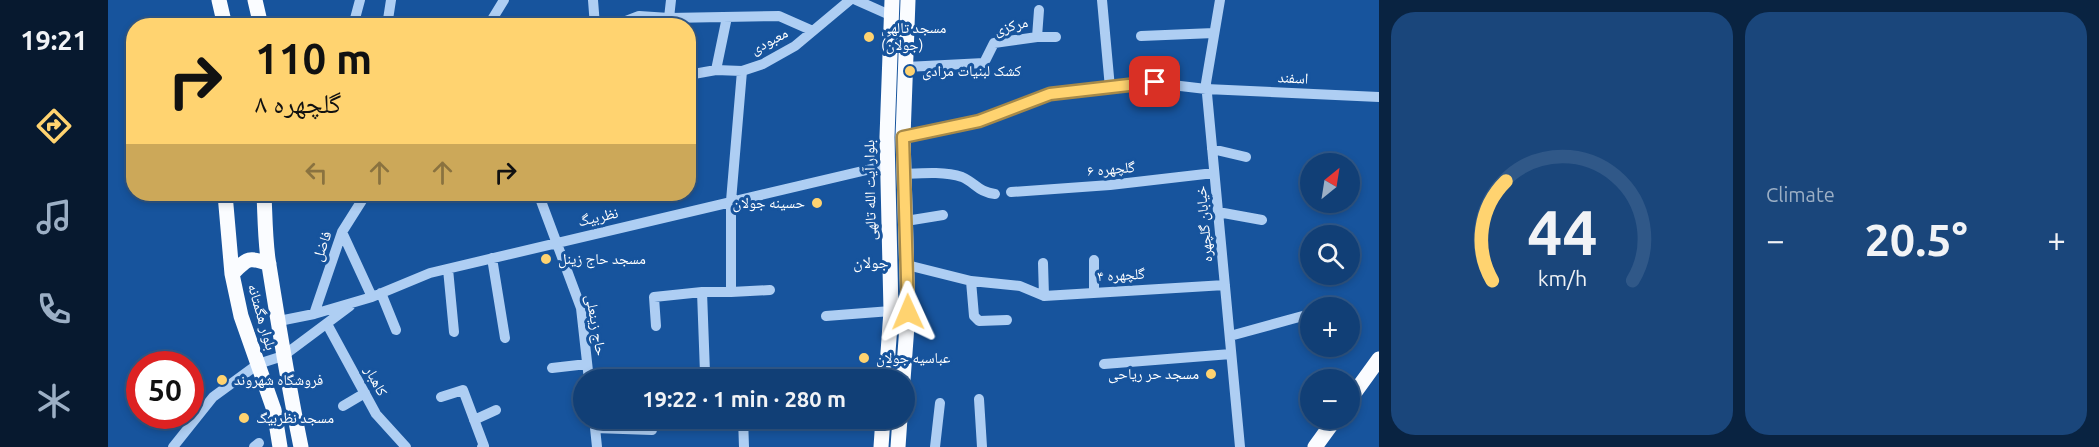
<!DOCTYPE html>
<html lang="en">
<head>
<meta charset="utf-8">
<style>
	:root { --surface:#113f76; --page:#1a467b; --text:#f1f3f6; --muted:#9cafc5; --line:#305888; --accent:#ffd370 }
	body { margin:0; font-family:Ubuntu,"Noto Naskh Arabic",sans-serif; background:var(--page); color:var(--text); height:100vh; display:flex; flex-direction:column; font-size:22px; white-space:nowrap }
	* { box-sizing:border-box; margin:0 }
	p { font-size:20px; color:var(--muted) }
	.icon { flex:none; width:33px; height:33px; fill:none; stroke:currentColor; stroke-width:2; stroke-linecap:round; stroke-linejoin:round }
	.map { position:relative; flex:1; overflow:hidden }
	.side { display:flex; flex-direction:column; gap:12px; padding:12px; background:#092341; width:720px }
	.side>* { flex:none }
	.guide { position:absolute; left:18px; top:18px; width:570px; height:183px; border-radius:24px; box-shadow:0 3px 9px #0003,0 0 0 2px var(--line); background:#ffd370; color:#111; overflow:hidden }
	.needle { width:39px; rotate:30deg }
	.buttons { position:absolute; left:1192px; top:153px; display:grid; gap:12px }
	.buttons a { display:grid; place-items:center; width:60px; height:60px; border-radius:50%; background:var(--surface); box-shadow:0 3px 9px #0003,0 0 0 2px var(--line); font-size:30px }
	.speed { position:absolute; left:18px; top:351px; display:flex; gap:12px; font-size:30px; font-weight:700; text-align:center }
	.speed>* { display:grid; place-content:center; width:78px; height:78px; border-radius:50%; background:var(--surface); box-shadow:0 3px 9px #0003,0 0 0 2px var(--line); line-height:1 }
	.speed .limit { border:9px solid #d22; background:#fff; color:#111 }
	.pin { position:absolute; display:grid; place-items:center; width:51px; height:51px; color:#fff; margin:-26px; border-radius:12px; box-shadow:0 3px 9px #0006 }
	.me { position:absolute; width:66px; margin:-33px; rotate:359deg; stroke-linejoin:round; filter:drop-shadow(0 0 4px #0008) }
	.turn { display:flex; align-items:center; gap:21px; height:126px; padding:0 30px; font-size:27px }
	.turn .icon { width:78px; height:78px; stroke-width:2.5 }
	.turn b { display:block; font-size:42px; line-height:51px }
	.lanes { display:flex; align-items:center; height:57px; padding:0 30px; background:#0003; justify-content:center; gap:30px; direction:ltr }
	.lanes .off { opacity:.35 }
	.big { font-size:45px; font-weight:700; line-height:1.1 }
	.side .tile { flex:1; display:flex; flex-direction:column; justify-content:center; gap:9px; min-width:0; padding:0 21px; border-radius:24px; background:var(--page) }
	.side .dial { align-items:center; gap:0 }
	.dial svg { height:156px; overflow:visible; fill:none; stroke:var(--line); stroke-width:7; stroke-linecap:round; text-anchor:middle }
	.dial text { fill:var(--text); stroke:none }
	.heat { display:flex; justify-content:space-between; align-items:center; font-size:33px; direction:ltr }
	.side .tiles { flex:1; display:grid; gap:12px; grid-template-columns:repeat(2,1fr) }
	.trip { position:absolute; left:465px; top:369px; width:342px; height:60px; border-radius:30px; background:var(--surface); box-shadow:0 3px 9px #0003,0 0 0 2px var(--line); font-weight:700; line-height:60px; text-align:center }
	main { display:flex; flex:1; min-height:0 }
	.dock { display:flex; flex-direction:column; width:108px; justify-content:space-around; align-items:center; background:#07192f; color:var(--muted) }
	.dock .icon { width:42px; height:42px }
	.dock .selected { color:var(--accent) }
	.dock b { font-size:27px; color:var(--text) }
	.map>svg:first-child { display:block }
</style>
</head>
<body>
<main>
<nav class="dock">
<b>19:21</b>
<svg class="icon selected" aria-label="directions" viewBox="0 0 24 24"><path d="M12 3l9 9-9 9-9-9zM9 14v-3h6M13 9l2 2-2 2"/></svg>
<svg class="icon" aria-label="music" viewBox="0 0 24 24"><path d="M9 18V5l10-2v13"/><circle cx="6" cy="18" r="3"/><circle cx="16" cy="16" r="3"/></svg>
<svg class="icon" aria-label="phone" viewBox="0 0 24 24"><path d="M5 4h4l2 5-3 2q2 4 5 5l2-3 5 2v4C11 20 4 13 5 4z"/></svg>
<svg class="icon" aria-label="climate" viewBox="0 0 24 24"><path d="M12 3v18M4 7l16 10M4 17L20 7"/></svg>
</nav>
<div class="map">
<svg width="1271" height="447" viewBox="0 0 1271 447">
	<rect width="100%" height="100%" fill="#17549d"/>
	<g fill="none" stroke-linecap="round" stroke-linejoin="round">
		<path stroke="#aecef3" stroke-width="10" d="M 485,0 L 487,26
			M 748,0 L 784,16
			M 994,0 L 1002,88
			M 1112,0 L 1098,83 L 1132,447
			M 561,18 L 563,0
			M 245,26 L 252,0
			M 279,26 L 283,0
			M 380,26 L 396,0
			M 505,26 L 531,16 L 561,18 L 671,16 L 705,31
			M 1033,36 L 1106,33
			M 929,37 L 948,37
			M 798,67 L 876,63 L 886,43 L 929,37 L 931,10
			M 608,70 L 619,17
			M 634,71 L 623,201 L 623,292 L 594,292 L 597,373 L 634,373 L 634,380
			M 580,75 L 608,70 L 634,71 L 655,64 L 687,46 L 742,0
			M 795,137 L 871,121 L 942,94 L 1047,83 L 1098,89 L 1271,97
			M 1104,149 L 1138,157
			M 796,174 C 814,173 837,171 854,177 C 868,183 870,192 887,194
			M 903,192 L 1002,185 L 1106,173
			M 435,194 L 433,201 L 473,308 L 481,380
			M 1110,212 L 1154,220
			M 798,221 L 835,215
			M 234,232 L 264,297
			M 384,258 L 397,338
			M 986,260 L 986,292
			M 935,263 L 936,296
			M 799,265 L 863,281 L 912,286 L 936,296 L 1117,285
			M 340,269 L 346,332
			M 863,281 L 866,316 L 871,321 L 899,320
			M 623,292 L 662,290
			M 273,293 L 288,330
			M 206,314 L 234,232 L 258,194
			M 718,316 L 783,311
			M 171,321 L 206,314 L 264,297 L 322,273 L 780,165
			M 219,324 L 268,414 L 298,447
			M 548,326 L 546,297 L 594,292
			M 1122,336 L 1202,314
			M 996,364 L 1123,354
			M 444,368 L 479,364
			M 752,377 L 778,376
			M 333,397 L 355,390 L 376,446 L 374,447
			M 871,399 L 874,447
			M 235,406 L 257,393
			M 486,418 L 489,447
			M 635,418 L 636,447
			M 366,420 L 388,410
			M 487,428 L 544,430
			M 65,447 L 105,397 L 150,364 L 175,356 L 242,306
			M 146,447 L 151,443
			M 827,447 L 832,403"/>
		<path stroke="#fafcff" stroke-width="15" d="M 111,0 L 117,26
			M 147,0 L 153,26
			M 117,194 L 124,274 L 133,316 L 166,410 L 172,447
			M 156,194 C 157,215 157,237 160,259 C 170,322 180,384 193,447
			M 124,274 C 139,259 140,256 161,264
			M 778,380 L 783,311 L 779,137 L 784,0
			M 795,380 L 800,312 L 795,137 L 800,0
			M 1242,399 L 1271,359
			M 773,447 L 775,418
			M 790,447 L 792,418
			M 1207,447 L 1228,418"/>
	</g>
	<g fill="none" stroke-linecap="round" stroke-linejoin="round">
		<g stroke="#a68949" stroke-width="15">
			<path id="route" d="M 800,312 L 795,137 L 871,121 L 942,94 L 1047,82"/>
		</g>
		<use href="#route" stroke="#ffd370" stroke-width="10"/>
	</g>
	<g fill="#ffd370" stroke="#17549d" stroke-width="2">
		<circle cx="761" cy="37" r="6"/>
		<circle cx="802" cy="71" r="6"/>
		<circle cx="709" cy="203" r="6"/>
		<circle cx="438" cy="259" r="6"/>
		<circle cx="756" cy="358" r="6"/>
		<circle cx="1103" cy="374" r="6"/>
		<circle cx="114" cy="380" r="6"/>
		<circle cx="136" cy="418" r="6"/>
	</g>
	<g text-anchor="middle" stroke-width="6" stroke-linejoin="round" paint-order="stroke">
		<g font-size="15" fill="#fff" stroke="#17549d">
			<text transform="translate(903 26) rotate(-15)" y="5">مرکزی</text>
			<text transform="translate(661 41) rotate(-28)" y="5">معبودی</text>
			<text transform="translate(1185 78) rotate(3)" y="5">اسفند</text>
			<text transform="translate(1003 169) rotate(-5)" y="5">گلچهره ۶</text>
			<text transform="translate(762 190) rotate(-91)" y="5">بلوار آیت الله تالهی</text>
			<text transform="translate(490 217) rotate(-13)" y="5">نظربیگ</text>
			<text transform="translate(1096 224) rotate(-95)" y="5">خیابان گلچهره</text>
			<text transform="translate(214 246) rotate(-70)" y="5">فاضل</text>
			<text transform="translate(1013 275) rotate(-3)" y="5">گلچهره ۴</text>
			<text transform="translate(154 317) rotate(74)" y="5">بلوار هگمتانه</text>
			<text transform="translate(488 325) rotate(80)" y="5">حاج زینعلی</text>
			<text transform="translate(268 381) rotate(62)" y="5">کاهبار</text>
		</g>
		<g font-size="15" fill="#fff" stroke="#17549d" text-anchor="start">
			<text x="773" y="33">مسجد تالهی<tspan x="773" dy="17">(جولان)</tspan></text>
			<text x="814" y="76">کشک لبنیات مرادی</text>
			<text x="697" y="208" text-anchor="end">حسینه جولان</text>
			<text x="450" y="264">مسجد حاج زینل</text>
			<text x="768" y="363">عباسیه جولان</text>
			<text x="1091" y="379" text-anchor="end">مسجد حر ریاحی</text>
			<text x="126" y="385">فروشگاه شهروند</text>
			<text x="148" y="423">مسجد نظربیگ</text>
		</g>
		<g font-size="16" fill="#fff" stroke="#17549d">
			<text x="763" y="268">جولان</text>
		</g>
	</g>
</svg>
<div class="buttons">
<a><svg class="needle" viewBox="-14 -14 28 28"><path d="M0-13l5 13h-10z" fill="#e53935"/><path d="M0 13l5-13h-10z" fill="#9cafc5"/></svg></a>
<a><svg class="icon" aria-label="search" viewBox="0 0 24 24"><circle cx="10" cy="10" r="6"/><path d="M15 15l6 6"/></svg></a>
<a>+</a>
<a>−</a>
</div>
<div class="speed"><div class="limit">50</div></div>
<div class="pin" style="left:1047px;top:82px;background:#d93025"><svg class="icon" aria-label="arrive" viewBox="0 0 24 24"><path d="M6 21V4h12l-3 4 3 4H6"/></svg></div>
<svg class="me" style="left:800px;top:312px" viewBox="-20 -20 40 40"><path d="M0-17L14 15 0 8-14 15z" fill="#ffd370" stroke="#fff" stroke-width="4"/></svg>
<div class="trip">19:22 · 1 min · 280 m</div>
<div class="guide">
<div class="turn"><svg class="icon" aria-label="right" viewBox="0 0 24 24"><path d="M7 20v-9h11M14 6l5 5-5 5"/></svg><div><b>110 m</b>گلچهره ۸</div></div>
<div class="lanes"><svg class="icon off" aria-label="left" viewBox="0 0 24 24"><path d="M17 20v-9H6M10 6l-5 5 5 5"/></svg><svg class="icon off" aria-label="ahead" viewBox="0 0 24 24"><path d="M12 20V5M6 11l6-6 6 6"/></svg><svg class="icon off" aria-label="ahead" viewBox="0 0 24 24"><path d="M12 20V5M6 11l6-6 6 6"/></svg><svg class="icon" aria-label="right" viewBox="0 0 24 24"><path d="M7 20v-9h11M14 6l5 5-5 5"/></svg></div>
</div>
</div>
<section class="side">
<div class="tiles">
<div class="tile dial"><svg viewBox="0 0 100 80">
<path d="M14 69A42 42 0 1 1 86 69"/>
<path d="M14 69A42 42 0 0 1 21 18" stroke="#ffd370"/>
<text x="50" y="56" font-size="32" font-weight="700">44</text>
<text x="50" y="72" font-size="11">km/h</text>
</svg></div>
<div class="tile"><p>Climate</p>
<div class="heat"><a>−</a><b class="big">20.5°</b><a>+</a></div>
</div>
</div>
</section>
</main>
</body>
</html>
